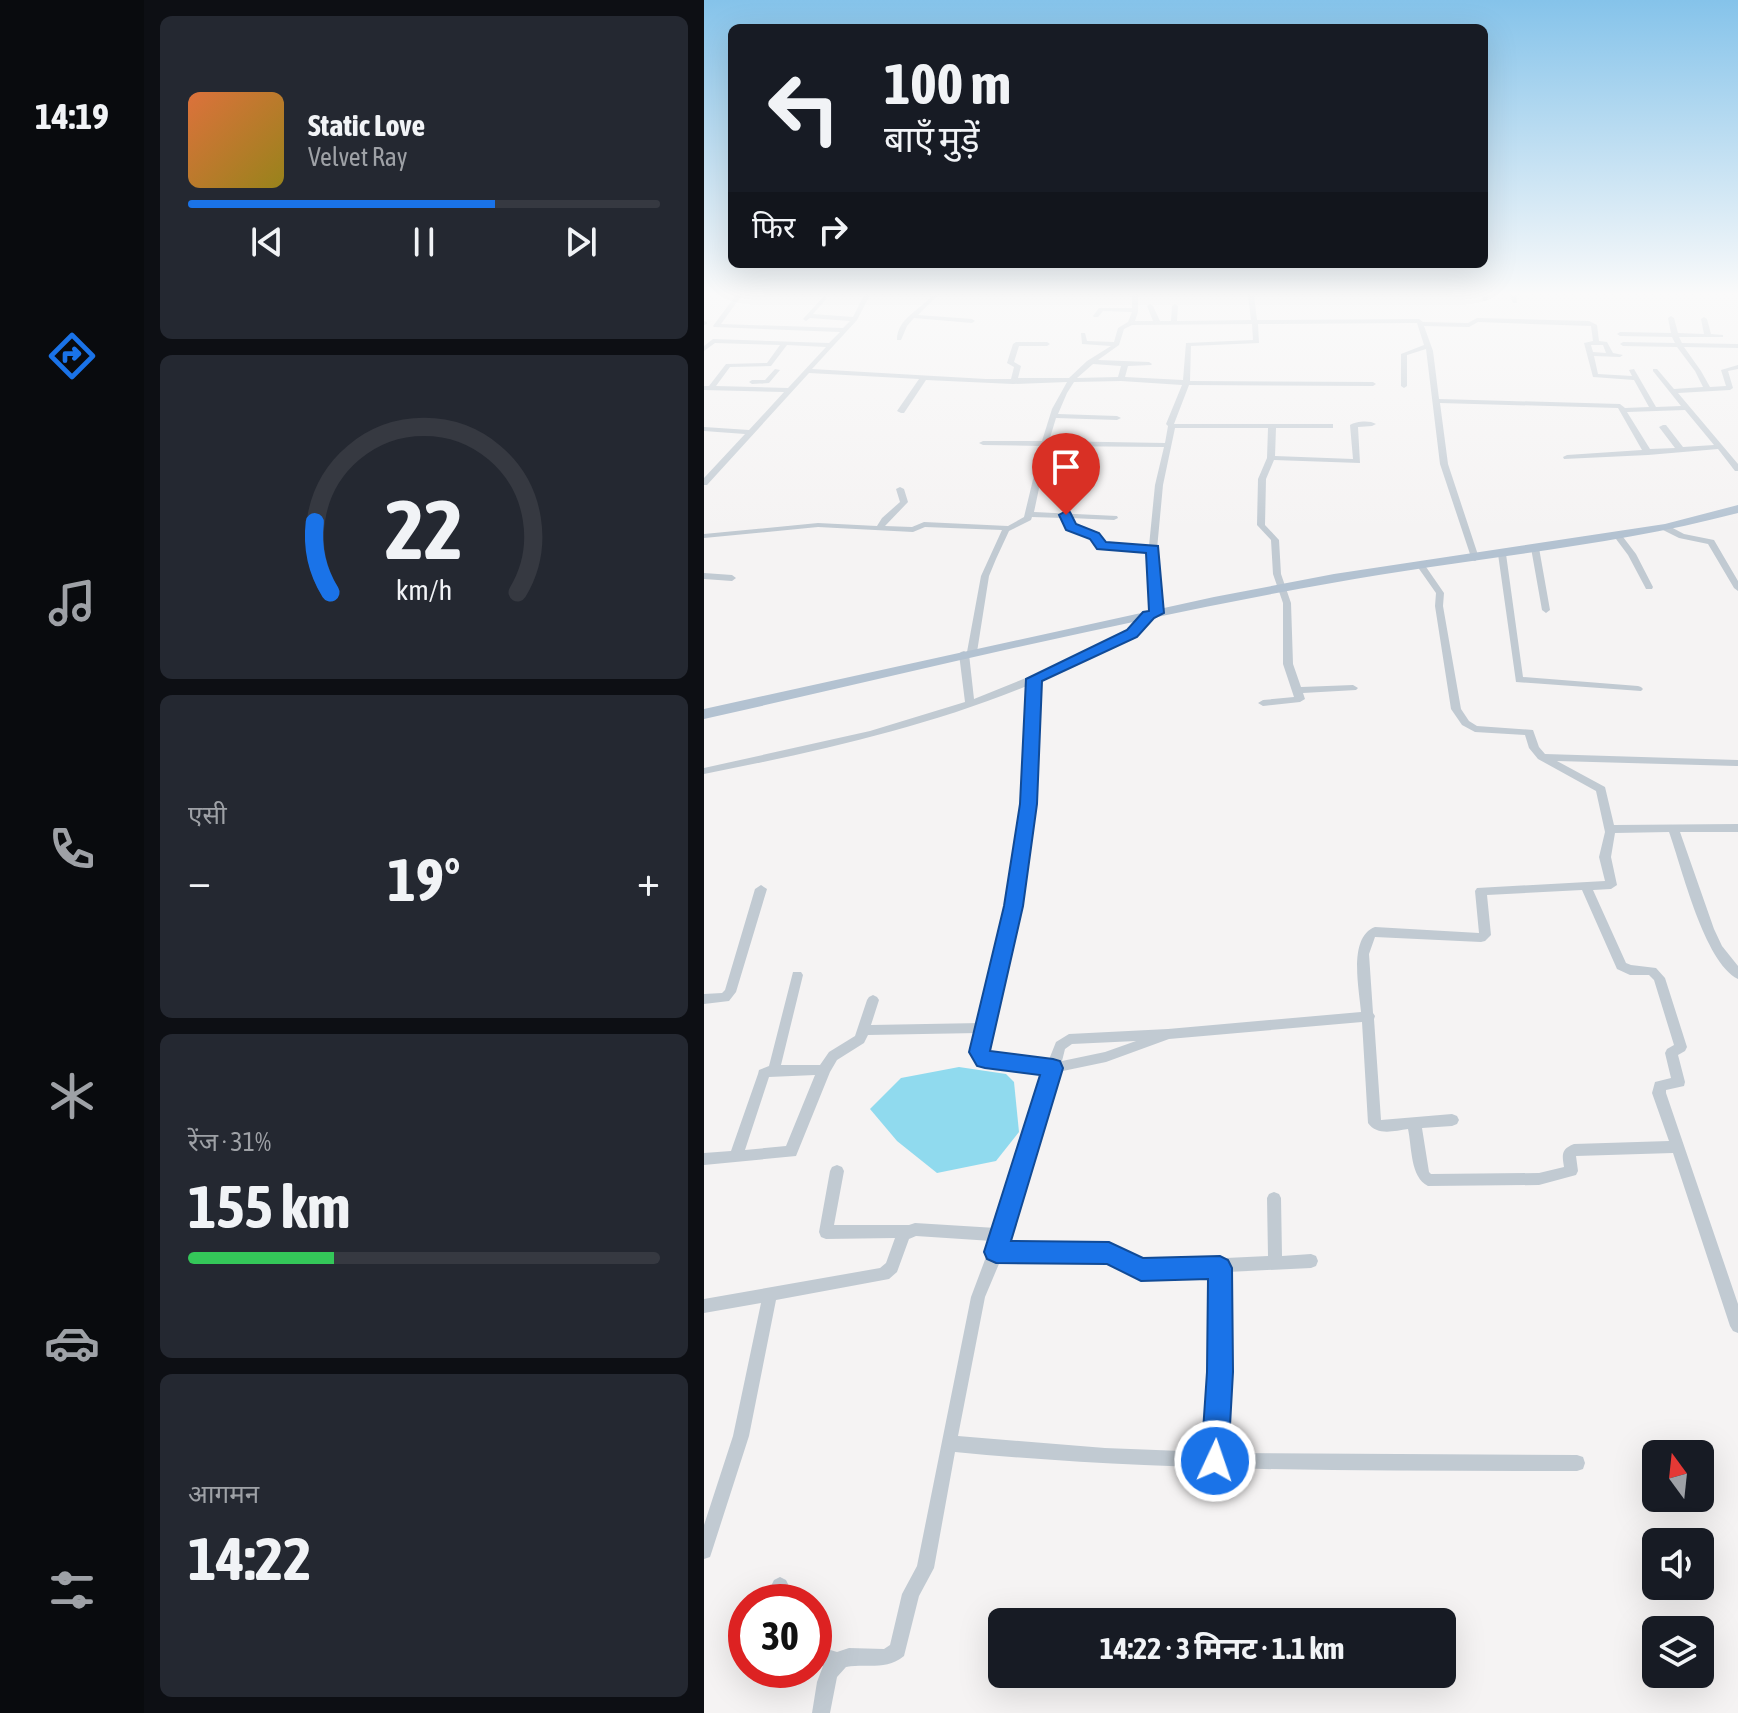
<!DOCTYPE html>
<html lang="hi">
<head>
<meta charset="utf-8">
<style>
	:root { --surface:#171b24; --page:#242831; --text:#f1f3f6; --muted:#9ea1a6; --line:#363941; --accent:#1a73e8 }
	body { margin:0; font-family:"Asap Condensed","Noto Sans Devanagari",sans-serif; background:var(--page); color:var(--text); height:100vh; display:flex; flex-direction:column; font-size:30px; white-space:nowrap }
	* { box-sizing:border-box; margin:0 }
	p { font-size:26px; color:var(--muted) }
	.icon { flex:none; width:44px; height:44px; fill:none; stroke:currentColor; stroke-width:2; stroke-linecap:round; stroke-linejoin:round }
	.map { position:relative; flex:1; overflow:hidden }
	.details { display:flex; flex-direction:column; gap:16px; padding:16px; background:#0d0f14; width:560px }
	.details>* { flex:none }
	.hud { position:absolute; left:24px; top:24px; width:760px; height:244px; border-radius:12px; box-shadow:0 8px 32px #0002; background:#171b24; color:var(--text); overflow:hidden }
	.needle { width:52px; rotate:345deg }
	.buttons { position:absolute; left:938px; top:1440px; display:grid; gap:16px }
	.buttons a { display:grid; place-items:center; width:72px; height:72px; border-radius:12px; background:var(--surface); box-shadow:0 8px 32px #0002; font-size:40px }
	.speed { position:absolute; left:24px; top:1584px; display:flex; gap:16px; font-size:40px; font-weight:700; text-align:center }
	.speed>* { display:grid; place-content:center; width:104px; height:104px; border-radius:50%; background:var(--surface); box-shadow:0 8px 32px #0002; line-height:1 }
	.speed .limit { border:12px solid #d22; background:#fff; color:#111 }
	.pin { position:absolute; display:grid; place-items:center; width:68px; height:68px; color:#fff; margin:-82px -34px; border-radius:50% 50% 50% 0; rotate:-45deg; box-shadow:0 0 8px #0007 }
	.pin .icon { rotate:45deg }
	.me { position:absolute; width:88px; margin:-44px; rotate:3deg; stroke-linejoin:round; filter:drop-shadow(0 0 6px #0008) }
	.turn { display:flex; align-items:center; gap:28px; height:168px; padding:0 24px; font-size:36px }
	.turn .icon { width:104px; height:104px; stroke-width:2.5 }
	.turn b { display:block; font-size:56px; line-height:68px }
	.then { display:flex; align-items:center; height:76px; padding:0 24px; background:#0003; gap:16px; font-size:30px }
	.big { font-size:60px; font-weight:700; line-height:1.1 }
	.details .tile { flex:1; display:flex; flex-direction:column; justify-content:center; gap:12px; min-width:0; padding:0 28px; border-radius:12px; background:var(--page) }
	.details .dial { align-items:center; gap:0 }
	.dial svg { height:208px; overflow:visible; fill:none; stroke:var(--line); stroke-width:7; stroke-linecap:round; text-anchor:middle }
	.dial text { fill:var(--text); stroke:none }
	.song { display:flex; align-items:center; gap:24px }
	.cover { width:96px; height:96px; border-radius:12px; background:linear-gradient(135deg,hsl(20 70% 55%),hsl(50 70% 35%)) }
	.played { height:8px; border-radius:4px; background:linear-gradient(90deg,var(--accent) 65%,var(--line) 65%) }
	.keys { display:flex; justify-content:space-around; direction:ltr }
	.heat { display:flex; justify-content:space-between; align-items:center; font-size:44px; direction:ltr }
	.charge { height:12px; border-radius:6px; background:linear-gradient(90deg,#34c759 31%,var(--line) 0) }
	.trip { position:absolute; left:284px; top:1608px; width:468px; height:80px; border-radius:12px; background:var(--surface); box-shadow:0 8px 32px #0002; font-weight:700; line-height:80px; text-align:center }
	main { display:flex; flex:1; min-height:0 }
	.tab-bar { display:flex; flex-direction:column; width:144px; justify-content:space-around; align-items:center; background:#090b0e; color:var(--muted) }
	.tab-bar .icon { width:56px; height:56px }
	.tab-bar .on { color:var(--accent) }
	.tab-bar b { font-size:36px; color:var(--text) }
	.map>svg:first-child { display:block }
</style>
</head>
<body>
<main>
<nav class="tab-bar">
<b>14:19</b>
<svg class="icon on" aria-label="directions" viewBox="0 0 24 24"><path d="M12 3l9 9-9 9-9-9zM9 14v-3h6M13 9l2 2-2 2"/></svg>
<svg class="icon" aria-label="music" viewBox="0 0 24 24"><path d="M9 18V5l10-2v13"/><circle cx="6" cy="18" r="3"/><circle cx="16" cy="16" r="3"/></svg>
<svg class="icon" aria-label="phone" viewBox="0 0 24 24"><path d="M5 4h4l2 5-3 2q2 4 5 5l2-3 5 2v4C11 20 4 13 5 4z"/></svg>
<svg class="icon" aria-label="climate" viewBox="0 0 24 24"><path d="M12 3v18M4 7l16 10M4 17L20 7"/></svg>
<svg class="icon" aria-label="car" viewBox="0 0 24 24"><path d="M5 17H2v-5l4-1 3-4h7l3 4 3 1v5h-3M9 17h6M6 11h13"/><circle cx="7" cy="17" r="2"/><circle cx="17" cy="17" r="2"/></svg>
<svg class="icon" aria-label="filters" viewBox="0 0 24 24"><path d="M4 7h16M4 17h16"/><circle cx="9" cy="7" r="2"/><circle cx="15" cy="17" r="2"/></svg>
</nav>
<section class="details">
<div class="tile">
<div class="song"><i class="cover"></i><div><b>Static Love</b><p>Velvet Ray</p></div></div>
<div class="played"></div>
<div class="keys"><svg class="icon" aria-label="previous" viewBox="0 0 24 24"><path d="M18 5L8 12l10 7zM5 5v14"/></svg><svg class="icon" aria-label="pause" viewBox="0 0 24 24"><path d="M8 5v14M16 5v14"/></svg><svg class="icon" aria-label="next" viewBox="0 0 24 24"><path d="M6 5l10 7-10 7zM19 5v14"/></svg></div>
</div>
<div class="tile dial"><svg viewBox="0 0 100 80">
<path d="M14 69A42 42 0 1 1 86 69"/>
<path d="M14 69A42 42 0 0 1 8 42" stroke="#1a73e8"/>
<text x="50" y="56" font-size="32" font-weight="700">22</text>
<text x="50" y="72" font-size="11">km/h</text>
</svg></div>
<div class="tile"><p>एसी</p>
<div class="heat"><a>−</a><b class="big">19°</b><a>+</a></div>
</div>
<div class="tile"><p>रेंज · 31%</p><b class="big">155 km</b><div class="charge"></div></div>
<div class="tile"><p>आगमन</p><b class="big">14:22</b></div>
</section>
<div class="map">
<svg width="1034" height="1713" viewBox="0 0 1034 1713">
	<rect width="100%" height="100%" fill="#f5f3f3"/>
	<path fill="#90daee" d="M 255,1067 L 302,1074 L 310,1082 L 315,1132 L 292,1161 L 233,1173 L 193,1141 L 166,1109 L 197,1078 Z"/>
	<g fill="none" stroke-linecap="round" stroke-linejoin="round">
		<path fill="#c1cad2" fill-rule="evenodd" d="M 32,295 L 38,295 L 17,324 L 139,328 L 146,321 L 106,318 L 102,321 L 99,319 L 120,296 L 123,298 L 109,314 L 149,317 L 160,295 L 166,295 L 153,320 L 108,369 L 282,379 L 307,379 L 310,367 L 303,363 L 309,344 L 312,342 L 343,342 L 346,344 L 343,346 L 315,346 L 310,362 L 317,366 L 314,378 L 365,378 L 383,361 L 407,346 L 378,344 L 377,333 L 381,333 L 383,341 L 410,342 L 414,328 L 424,322 L 428,312 L 399,311 L 394,317 L 390,317 L 389,316 L 395,308 L 428,308 L 428,295 L 434,295 L 434,312 L 431,321 L 449,321 L 443,306 L 446,304 L 449,306 L 456,321 L 467,321 L 468,306 L 471,304 L 474,306 L 473,321 L 547,320 L 544,295 L 550,295 L 553,320 L 715,319 L 719,322 L 764,323 L 773,318 L 885,321 L 893,325 L 895,341 L 903,342 L 909,353 L 919,355 L 916,357 L 890,356 L 894,374 L 928,376 L 925,370 L 930,369 L 952,407 L 977,406 L 949,371 L 949,369 L 953,369 L 970,389 L 999,387 L 991,371 L 973,347 L 919,346 L 916,344 L 919,342 L 971,343 L 968,337 L 916,336 L 913,334 L 916,332 L 967,333 L 964,318 L 967,316 L 970,318 L 974,333 L 1000,334 L 997,319 L 1000,317 L 1003,319 L 1007,334 L 1019,335 L 1019,337 L 975,337 L 978,343 L 1034,344 L 1034,348 L 980,347 L 997,371 L 1006,387 L 1022,386 L 1017,370 L 1034,365 L 1034,369 L 1024,371 L 1029,388 L 1026,390 L 974,393 L 1034,464 L 1034,471 L 1031,471 L 1014,449 L 944,455 L 860,459 L 859,457 L 863,455 L 938,450 L 914,408 L 736,403 L 744,464 L 775,558 L 771,561 L 768,560 L 736,464 L 722,349 L 703,355 L 703,386 L 700,388 L 697,386 L 697,354 L 720,345 L 713,323 L 554,324 L 555,343 L 487,346 L 486,381 L 669,382 L 672,384 L 669,386 L 485,385 L 470,424 L 629,424 L 629,428 L 572,428 L 571,456 L 649,459 L 646,425 C 652,421 666,420 672,424 L 668,426 L 654,427 L 656,463 L 570,460 L 562,479 L 561,525 L 575,540 L 577,574 L 587,603 L 589,664 L 597,687 L 649,685 L 654,688 L 652,690 L 599,693 L 601,699 L 596,702 L 559,706 L 554,703 L 559,700 L 590,697 L 579,664 L 579,603 L 569,574 L 567,540 L 553,525 L 554,479 L 563,458 L 564,428 L 471,428 L 459,485 L 453,549 L 455,615 L 452,616 L 448,613 L 445,551 L 395,548 L 388,538 L 363,529 L 359,518 L 328,517 L 327,520 L 305,531 L 292,559 L 285,576 L 273,652 L 268,655 L 263,652 L 277,576 L 298,530 L 221,527 L 209,532 L 114,527 L 0,538 L 0,534 L 114,523 L 173,526 L 178,518 L 196,502 L 192,489 L 196,487 L 200,489 L 204,502 L 181,526 L 208,527 L 220,522 L 304,526 L 320,517 L 337,446 L 279,445 L 275,443 L 279,441 L 338,441 L 348,409 L 363,382 L 309,384 L 222,380 L 200,413 L 197,413 L 193,411 L 215,379 L 105,373 L 3,485 L 0,485 L 0,478 L 41,434 L 0,431 L 0,427 L 45,430 L 80,392 L 0,390 L 0,386 L 5,386 L 22,364 L 63,363 L 76,345 L 11,343 L 0,351 L 0,346 L 9,339 L 125,343 L 136,332 L 10,327 L 9,326 ZM 774,322 L 887,326 L 889,341 L 880,343 L 889,377 L 930,380 L 945,407 L 921,408 L 916,404 L 735,399 L 729,351 L 720,326 L 765,327 ZM 548,324 L 549,340 L 482,343 L 479,380 L 421,377 L 424,366 L 447,365 L 448,364 L 445,362 L 394,360 L 415,345 L 420,329 L 428,325 ZM 83,345 L 122,347 L 84,388 L 12,386 L 26,367 L 67,366 ZM 887,345 L 899,345 L 902,353 L 889,352 ZM 389,364 L 417,366 L 414,377 L 373,378 ZM 417,381 L 478,385 L 462,424 L 464,426 L 461,443 L 345,441 L 352,418 L 413,420 L 417,418 L 413,416 L 354,414 L 363,393 L 370,382 ZM 981,410 L 1010,445 L 979,447 L 962,425 L 959,425 L 955,427 L 971,448 L 946,449 L 923,412 ZM 344,446 L 460,447 L 451,485 L 445,546 L 401,544 L 394,534 L 370,526 L 367,518 L 410,520 L 414,518 L 413,516 L 330,512 Z
			M 228,295 L 234,295 L 214,315 L 268,319 L 271,321 L 268,323 L 210,318 L 203,326 L 197,340 L 193,340 C 193,318 216,311 228,295 Z
			M 778,295 L 784,295 L 783,301 L 779,301 Z
			M 806,295 L 812,295 L 813,303 L 809,303 Z
			M 0,321 L 3,322 L 3,324 L 0,325 Z
			M 71,369 L 76,370 L 65,383 L 48,384 L 45,382 L 48,380 L 61,380 Z
			M 959,526 L 965,526 L 980,534 L 1010,540 L 1034,581 L 1034,591 L 1030,588 L 1004,544 L 975,538 L 959,530 Z
			M 910,533 L 916,533 L 932,554 L 949,587 L 948,589 L 942,589 L 941,587 L 924,555 L 909,535 Z
			M 831,545 L 835,548 L 846,610 L 842,613 L 838,610 L 827,548 Z
			M 798,551 L 802,554 L 819,677 L 934,686 L 937,687 L 939,689 L 937,691 L 812,682 L 794,554 Z
			M 717,563 L 720,564 L 740,593 L 739,606 L 757,709 L 765,721 L 773,726 L 829,730 L 835,747 L 841,754 L 1034,760 L 1034,766 L 1032,766 L 853,761 L 901,787 L 910,825 L 1034,824 L 1034,832 L 976,832 L 1010,929 L 1018,946 L 1034,966 L 1034,979 C 1000,962 978,868 965,832 L 911,833 L 907,857 L 913,885 L 907,889 L 889,890 L 922,963 L 927,965 L 952,968 L 961,978 L 983,1047 L 981,1051 L 974,1055 L 981,1082 L 980,1086 L 962,1090 L 962,1093 L 1034,1304 L 1034,1333 L 1029,1331 L 1026,1326 L 969,1153 L 872,1156 L 874,1171 L 872,1175 L 835,1185 L 724,1186 C 706,1177 708,1147 704,1129 C 690,1131 673,1136 664,1123 L 658,1022 L 465,1039 L 402,1062 L 354,1072 L 301,1245 L 405,1246 L 438,1262 L 564,1256 L 563,1198 L 565,1194 L 570,1192 L 575,1194 L 577,1198 L 578,1256 L 607,1254 L 612,1256 L 614,1261 L 612,1266 L 607,1268 L 523,1272 L 524,1372 L 520,1453 L 873,1455 L 879,1457 L 881,1463 L 879,1469 L 873,1471 C 665,1471 458,1472 251,1452 L 230,1568 L 215,1596 L 200,1656 C 182,1671 163,1663 142,1667 L 133,1677 L 126,1713 L 108,1713 L 113,1682 L 119,1666 L 110,1663 L 110,1645 L 133,1652 L 145,1648 L 180,1649 L 186,1645 L 198,1594 L 213,1566 L 267,1297 L 288,1241 L 212,1236 L 205,1239 L 193,1272 L 185,1279 L 72,1300 L 45,1436 L 8,1551 L 6,1557 L 0,1559 L 0,1525 L 29,1436 L 57,1303 L 0,1313 L 0,1299 L 176,1268 L 182,1263 L 191,1238 L 122,1239 L 117,1237 L 115,1232 L 126,1171 L 128,1167 L 133,1165 L 138,1167 L 140,1171 L 130,1225 L 205,1225 L 211,1223 L 292,1228 L 341,1072 L 276,1064 L 270,1052 L 274,1033 L 164,1035 L 160,1043 L 133,1060 L 126,1072 L 92,1156 L 0,1165 L 0,1153 L 27,1151 L 54,1074 L 55,1070 L 65,1066 L 89,972 L 97,972 L 99,975 L 77,1065 L 116,1065 L 125,1052 L 151,1036 L 163,1000 L 165,997 L 169,995 L 173,997 L 175,1000 L 167,1025 L 277,1023 L 304,906 L 320,804 L 325,685 C 221,728 110,752 0,774 L 0,768 L 166,731 L 261,702 L 255,654 L 257,652 L 260,651 L 265,654 L 270,699 L 344,669 L 425,631 L 436,622 L 441,613 L 447,613 L 448,615 L 443,625 L 431,635 L 335,680 L 330,804 L 316,906 L 282,1051 L 285,1055 L 344,1062 L 352,1042 L 365,1034 L 464,1029 L 657,1012 C 655,988 644,937 671,927 L 775,933 L 771,891 L 773,888 L 901,881 L 895,857 L 901,832 L 892,791 L 834,759 L 825,748 L 821,735 L 771,732 L 758,725 L 747,709 L 731,606 L 732,593 L 713,566 ZM 878,890 L 913,969 L 926,975 L 945,975 L 950,980 L 970,1045 L 963,1049 L 961,1053 L 967,1078 L 951,1082 L 948,1093 L 965,1141 L 870,1144 C 857,1149 858,1155 860,1167 L 835,1173 L 727,1174 L 725,1172 L 718,1128 L 748,1126 L 753,1124 L 755,1120 L 753,1116 L 748,1114 L 677,1120 L 670,1019 L 671,1016 L 669,1013 L 665,954 L 671,937 L 777,942 L 781,941 L 787,935 L 783,895 ZM 432,1041 L 401,1052 L 358,1061 L 361,1049 L 368,1044 ZM 111,1075 L 82,1146 L 41,1150 L 65,1077 ZM 297,1259 L 404,1260 L 437,1276 L 509,1272 L 508,1372 L 503,1452 L 401,1448 L 254,1436 L 281,1297 Z
			M 0,573 L 28,575 L 32,578 L 28,581 L 0,579 Z
			M 57,885 L 63,889 L 32,992 L 25,1001 L 0,1004 L 0,994 L 18,993 L 21,990 L 51,889 Z
			M 76,1577 L 82,1580 L 85,1586 L 85,1602 L 67,1602 L 67,1586 L 70,1580 Z"/>
		<path fill="#b3c2d1" fill-rule="evenodd" d="M 1034,505 L 1034,513 C 901,548 763,558 628,583 C 417,620 209,672 0,719 L 0,709 L 510,597 L 630,574 L 961,524 Z"/>
	</g>
	<linearGradient id="sky" x2="0" y2="1"><stop stop-color="#85c3ea"/><stop offset="0.55" stop-color="#fafafa"/><stop offset="1" stop-color="#fafafa" stop-opacity="0"/></linearGradient>
	<rect width="1034" height="534" fill="url(#sky)"/>
	<path fill="#1a73e8" stroke="#114b97" stroke-width="2" d="M 362,511 L 366,512 L 372,524 L 395,533 L 402,542 L 454,546 L 460,613 L 450,618 L 433,637 L 338,681 L 333,804 L 319,906 L 286,1051 L 349,1059 L 356,1061 L 359,1068 L 307,1241 L 405,1242 L 439,1258 L 516,1256 L 524,1260 L 528,1268 L 529,1372 L 524,1461 L 520,1470 L 511,1474 L 501,1470 L 497,1461 L 503,1372 L 504,1279 L 437,1281 L 403,1264 L 292,1263 L 283,1259 L 280,1252 L 336,1075 L 281,1068 L 273,1066 L 265,1052 L 300,906 L 316,804 L 322,679 L 423,630 L 439,612 L 445,611 L 442,553 L 393,549 L 386,539 L 362,530 L 355,515 Z"/>
</svg>
<div class="buttons">
<a><svg class="needle" viewBox="-14 -14 28 28"><path d="M0-13l5 13h-10z" fill="#e53935"/><path d="M0 13l5-13h-10z" fill="#9ea1a6"/></svg></a>
<a><svg class="icon" aria-label="sound" viewBox="0 0 24 24"><path d="M4 9h4l5-4v14l-5-4H4zM17 9q2 3 0 6"/></svg></a>
<a><svg class="icon" aria-label="layers" viewBox="0 0 24 24"><path d="M12 4l9 5-9 5-9-5zM3 14l9 5 9-5"/></svg></a>
</div>
<div class="speed"><div class="limit">30</div></div>
<div class="pin" style="left:362px;top:515px;background:#d93025"><svg class="icon" aria-label="arrive" viewBox="0 0 24 24"><path d="M6 21V4h12l-3 4 3 4H6"/></svg></div>
<svg class="me" style="left:511px;top:1461px" viewBox="-20 -20 40 40"><circle r="17" fill="#1a73e8" stroke="#fff" stroke-width="3"/><path d="M0-11L8 9 0 5-8 9z" fill="#fff"/></svg>
<div class="trip">14:22 · 3 मिनट · 1.1 km</div>
<div class="hud">
<div class="turn"><svg class="icon" aria-label="left" viewBox="0 0 24 24"><path d="M17 20v-9H6M10 6l-5 5 5 5"/></svg><div><b>100 m</b>बाएँ मुड़ें</div></div>
<div class="then">फिर<svg class="icon" aria-label="right" viewBox="0 0 24 24"><path d="M7 20v-9h11M14 6l5 5-5 5"/></svg></div>
</div>
</div>
</main>
</body>
</html>
